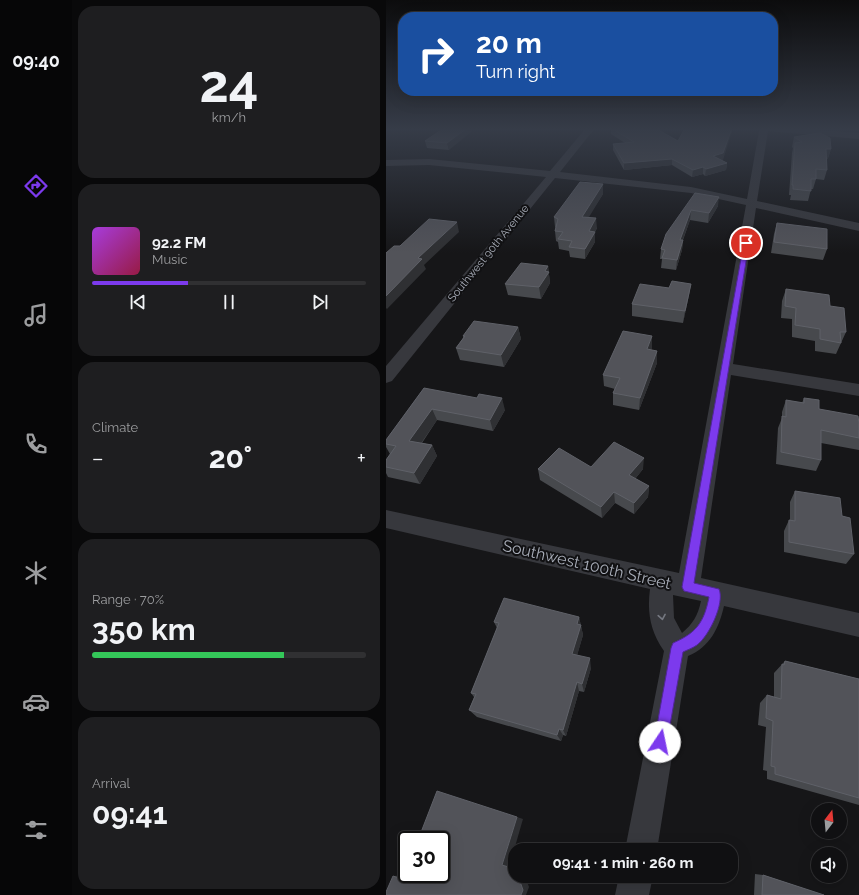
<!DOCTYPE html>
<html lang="en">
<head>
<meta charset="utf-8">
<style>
	:root { --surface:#101012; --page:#1e1e20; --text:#f1f3f6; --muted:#9c9d9f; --line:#303032; --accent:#7c3aed }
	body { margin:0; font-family:Raleway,sans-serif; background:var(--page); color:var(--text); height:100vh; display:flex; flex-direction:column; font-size:15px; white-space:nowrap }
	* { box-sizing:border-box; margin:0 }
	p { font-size:13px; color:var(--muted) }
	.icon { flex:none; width:22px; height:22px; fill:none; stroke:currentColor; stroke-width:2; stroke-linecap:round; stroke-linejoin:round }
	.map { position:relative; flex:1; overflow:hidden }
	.details { display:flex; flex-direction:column; gap:6px; padding:6px; background:#09090a; width:314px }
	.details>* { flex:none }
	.top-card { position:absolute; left:12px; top:12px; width:380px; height:84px; border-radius:16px; box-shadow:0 4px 16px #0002,0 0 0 1px var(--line); background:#1a4fa0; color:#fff; overflow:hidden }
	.needle { width:26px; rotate:16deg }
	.fabs { position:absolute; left:425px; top:803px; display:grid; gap:8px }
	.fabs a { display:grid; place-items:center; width:36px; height:36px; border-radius:50%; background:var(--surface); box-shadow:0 4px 16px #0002,0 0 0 1px var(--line); font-size:20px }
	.speed { position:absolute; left:12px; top:831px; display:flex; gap:8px; font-size:20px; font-weight:700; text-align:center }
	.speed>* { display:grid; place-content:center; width:52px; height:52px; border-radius:50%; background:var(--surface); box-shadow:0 4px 16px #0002,0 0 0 1px var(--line); line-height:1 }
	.speed .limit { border:2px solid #111; border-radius:6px; background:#fff; color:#111 }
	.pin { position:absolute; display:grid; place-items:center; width:34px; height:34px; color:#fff; margin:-17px; border:2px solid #fff; border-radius:50%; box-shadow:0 1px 4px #0007 }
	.me { position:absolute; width:44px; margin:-22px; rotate:11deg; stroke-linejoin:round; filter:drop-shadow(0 0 3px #0008) }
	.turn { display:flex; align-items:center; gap:14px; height:84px; padding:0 12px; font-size:18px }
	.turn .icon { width:52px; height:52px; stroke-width:2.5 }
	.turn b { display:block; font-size:28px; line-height:34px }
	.big { font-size:30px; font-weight:700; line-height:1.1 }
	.details .card { flex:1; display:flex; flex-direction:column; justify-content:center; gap:6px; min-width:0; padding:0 14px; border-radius:16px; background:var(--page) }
	.details .dial { align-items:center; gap:0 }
	.dial b { font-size:52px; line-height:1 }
	.song { display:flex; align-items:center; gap:12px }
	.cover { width:48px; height:48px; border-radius:6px; background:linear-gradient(135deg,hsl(280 70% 55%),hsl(340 70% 35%)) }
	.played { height:4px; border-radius:2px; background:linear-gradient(90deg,var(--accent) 35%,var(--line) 35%) }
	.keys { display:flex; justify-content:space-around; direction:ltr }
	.heat { display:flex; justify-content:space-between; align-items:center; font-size:22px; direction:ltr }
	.charge { height:6px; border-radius:3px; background:linear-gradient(90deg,#34c759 70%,var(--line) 0) }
	.trip { position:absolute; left:122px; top:843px; width:230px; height:40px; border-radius:16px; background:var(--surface); box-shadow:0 4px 16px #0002,0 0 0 1px var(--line); font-weight:700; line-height:40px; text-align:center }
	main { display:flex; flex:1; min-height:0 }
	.tab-bar { display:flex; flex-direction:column; width:72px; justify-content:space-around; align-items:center; background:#060607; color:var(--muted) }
	.tab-bar .icon { width:28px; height:28px }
	.tab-bar .active { color:var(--accent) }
	.tab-bar b { font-size:18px; color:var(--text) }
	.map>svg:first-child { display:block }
</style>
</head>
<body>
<main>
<nav class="tab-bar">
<b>09:40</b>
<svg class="icon active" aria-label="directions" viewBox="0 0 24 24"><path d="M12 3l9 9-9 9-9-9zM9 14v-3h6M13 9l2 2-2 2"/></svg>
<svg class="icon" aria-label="music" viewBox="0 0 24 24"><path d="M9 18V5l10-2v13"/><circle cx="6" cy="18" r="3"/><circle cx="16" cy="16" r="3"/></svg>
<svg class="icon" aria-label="phone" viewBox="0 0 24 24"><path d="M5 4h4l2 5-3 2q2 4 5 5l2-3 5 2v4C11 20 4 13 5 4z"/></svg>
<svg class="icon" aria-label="climate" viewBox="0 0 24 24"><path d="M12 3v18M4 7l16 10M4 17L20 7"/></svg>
<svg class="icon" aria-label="car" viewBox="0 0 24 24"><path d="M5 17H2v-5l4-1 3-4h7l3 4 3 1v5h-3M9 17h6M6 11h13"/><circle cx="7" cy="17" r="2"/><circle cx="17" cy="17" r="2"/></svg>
<svg class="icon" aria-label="filters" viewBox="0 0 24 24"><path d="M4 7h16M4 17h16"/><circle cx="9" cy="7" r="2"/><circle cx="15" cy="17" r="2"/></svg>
</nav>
<section class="details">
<div class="card dial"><b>24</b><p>km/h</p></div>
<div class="card">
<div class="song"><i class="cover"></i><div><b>92.2 FM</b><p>Music</p></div></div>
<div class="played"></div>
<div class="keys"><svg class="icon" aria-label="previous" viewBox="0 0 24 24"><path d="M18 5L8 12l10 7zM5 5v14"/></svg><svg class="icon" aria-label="pause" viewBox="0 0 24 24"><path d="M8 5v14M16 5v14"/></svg><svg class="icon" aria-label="next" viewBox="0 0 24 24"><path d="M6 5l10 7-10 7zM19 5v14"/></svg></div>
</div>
<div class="card"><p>Climate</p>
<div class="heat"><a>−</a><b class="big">20°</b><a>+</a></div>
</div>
<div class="card"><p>Range · 70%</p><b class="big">350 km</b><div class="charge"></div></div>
<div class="card"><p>Arrival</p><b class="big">09:41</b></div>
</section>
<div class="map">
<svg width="473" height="895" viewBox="0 0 473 895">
	<rect width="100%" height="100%" fill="#161618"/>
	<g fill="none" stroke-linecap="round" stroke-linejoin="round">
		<path fill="#37383d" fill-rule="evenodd" d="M 200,128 L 209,128 L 174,172 L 305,187 L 361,199 L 373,131 L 369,128 L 405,128 L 473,133 L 473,139 L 382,131 L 371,201 L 473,223 L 473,231 L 370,208 L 347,364 L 473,384 L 473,396 L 345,375 L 315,578 L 473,613 L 473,637 L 338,606 C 333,628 324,647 302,656 L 271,850 L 239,850 L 278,651 C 264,631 261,612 264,589 L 0,528 L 0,510 L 293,573 L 360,205 L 305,193 L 169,178 L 6,381 L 0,383 L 0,366 L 160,177 L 43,165 L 0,166 L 0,160 L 43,159 L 164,171 ZM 287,595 L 315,601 C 312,615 307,624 296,633 L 288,618 Z
			M 233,876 L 267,876 L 263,895 L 229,895 Z"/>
	</g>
	<path fill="#47494d" d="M 58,128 L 63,150 L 41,148 L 39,141 Z
		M 225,128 L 269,128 L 292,141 L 337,160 L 335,160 L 341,163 L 340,170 L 319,176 L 317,174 L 306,177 L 286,165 L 238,170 L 227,150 L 227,144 L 239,143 L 225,134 Z
		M 408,137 L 445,149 L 442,158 L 441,159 L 441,170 L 438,180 L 430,179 L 427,189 L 425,189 L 422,201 L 404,200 L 405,195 L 403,195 L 406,153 L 407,148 L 406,147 Z
		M 217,184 L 217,194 L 202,217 L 211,228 L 209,232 L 209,242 L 199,259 L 184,257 L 183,251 L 173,249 L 172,242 L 170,241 L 169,231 L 170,228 L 169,227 L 168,217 Z
		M 309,193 L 332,206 L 322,223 L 304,220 L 297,240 L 296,250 L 290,270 L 275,268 L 276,259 L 274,259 L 275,249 Z
		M 391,223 L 441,249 L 437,260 L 385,253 L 388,234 Z
		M 162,266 L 164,283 L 155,299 L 122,295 L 119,284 Z
		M 305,284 L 303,295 L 297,323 L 246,316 L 246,304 L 283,288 Z
		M 400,289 L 444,306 L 460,332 L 450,354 L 429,351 L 429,341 L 406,337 L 406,319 L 395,318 L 396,301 Z
		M 132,327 L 135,339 L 118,367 L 74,360 L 70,348 L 77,338 L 77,336 Z
		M 266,348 L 265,350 L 271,351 L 271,363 L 253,410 L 227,405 L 227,393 L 229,389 L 218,386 L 217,375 Z
		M 38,388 L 119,410 L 107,431 L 51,420 L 36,443 L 46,445 L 51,456 L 34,484 L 2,477 L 0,473 L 0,460 L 4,454 L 0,447 L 0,440 Z
		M 418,398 L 433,409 L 473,424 L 473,450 L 435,443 L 435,460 L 430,471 L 390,464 L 392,428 L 396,418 L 396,412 L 400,400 L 416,403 Z
		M 205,467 L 257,469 L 249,479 L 263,486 L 262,497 L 248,514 L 229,503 L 216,518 L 154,480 L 152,469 Z
		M 409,491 L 456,516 L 468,554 L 460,564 L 398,552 L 398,531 L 403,520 L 404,520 L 404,502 Z
		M 193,617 L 197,635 L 191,655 L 205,668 L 198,692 L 193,691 L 180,736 L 177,735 L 175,741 L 91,717 L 83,710 L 88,697 L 85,693 L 111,628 L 108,622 Z
		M 399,661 L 473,679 L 473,805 L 381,779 L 381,771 L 377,770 L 380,727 L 372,725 L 374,703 L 381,695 L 388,697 L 388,673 Z
		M 369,874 L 377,875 L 438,895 L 368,895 Z"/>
	<path fill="#2f3033" d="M 81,128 L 90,128 L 63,150 L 61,143 Z
		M 346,128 L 347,128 L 337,160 L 326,163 L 327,156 Z
		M 440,149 L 445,149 L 442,158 L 438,159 Z
		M 286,159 L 286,165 L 238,170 L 238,163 Z
		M 341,163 L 340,170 L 319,176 L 320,169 Z
		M 317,167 L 317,174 L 306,177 L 307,170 Z
		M 217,184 L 217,194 L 197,227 L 196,217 Z
		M 333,197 L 332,206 L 322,223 L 323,213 Z
		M 305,210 L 304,220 L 293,250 L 294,240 Z
		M 210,218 L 211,228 L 209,232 L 209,242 L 199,259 L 199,249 L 203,231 Z
		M 71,222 L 73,232 L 38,265 L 40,269 L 1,309 L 0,308 L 0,296 L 32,258 Z
		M 297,240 L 296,250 L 290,270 L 291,260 Z
		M 162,266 L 164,283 L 155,299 L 153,287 L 159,271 Z
		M 305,284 L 303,295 L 297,323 L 299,311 Z
		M 132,327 L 135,339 L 118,367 L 115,355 Z
		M 266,336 L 266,348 L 261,361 L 261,349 Z
		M 271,351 L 271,363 L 253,410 L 254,398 Z
		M 116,398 L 119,410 L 107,431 L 104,420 Z
		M 46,409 L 51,420 L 29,452 L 23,441 Z
		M 46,445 L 51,456 L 34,484 L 28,473 Z
		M 258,458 L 257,469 L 243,486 L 243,475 Z
		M 263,486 L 262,497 L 248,514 L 248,503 Z
		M 228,492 L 229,503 L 216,518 L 215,507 Z
		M 193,617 L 197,635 L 189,663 L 186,654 L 191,624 Z
		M 204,658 L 205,668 L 198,692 L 196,684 Z
		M 191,682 L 193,691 L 180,736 L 177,730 Z
		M 173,729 L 177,735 L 175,741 L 171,735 Z
		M 131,817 L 137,819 L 124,864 L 129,866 L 129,869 L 116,865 Z
		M 20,875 L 16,879 L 7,876 Z
		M 132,876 L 139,876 L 143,887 L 140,895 L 135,895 Z"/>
	<path fill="#525359" stroke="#5f6168" d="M 58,128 L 81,128 L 61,143 L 39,141 Z
		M 225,128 L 269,128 L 292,141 L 299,128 L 346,128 L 337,153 L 327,156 L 341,163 L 320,169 L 317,167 L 307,170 L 286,159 L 238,163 L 227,144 L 248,142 Z
		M 434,133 L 444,138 L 445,149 L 440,149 L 441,170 L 430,169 L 430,179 L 425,179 L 425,191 L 407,189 L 407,185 L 406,185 L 409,143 L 416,142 L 408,137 Z
		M 194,182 L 217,184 L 196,217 L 210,218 L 203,231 L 209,232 L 199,249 L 183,247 L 186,241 L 172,239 L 177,232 L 169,231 L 172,219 L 168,217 Z
		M 309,193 L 333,197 L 323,213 L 305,210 L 294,240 L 297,240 L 291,260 L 276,258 L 279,250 L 275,249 L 280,234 Z
		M 43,219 L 71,222 L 32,258 L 36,259 L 0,296 L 0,253 L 8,246 L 14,246 Z
		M 391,223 L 441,229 L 441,249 L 388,242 Z
		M 135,263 L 162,266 L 159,271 L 163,272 L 153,287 L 119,284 Z
		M 286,281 L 305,284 L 299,311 L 246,304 L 254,284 L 283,288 Z
		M 400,289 L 443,295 L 444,306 L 458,308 L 460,332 L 454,332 L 455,343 L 434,339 L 434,329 L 409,325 L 410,308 L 399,306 Z
		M 88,321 L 132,327 L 115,355 L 70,348 L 79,336 L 77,336 Z
		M 237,331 L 266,336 L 261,349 L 271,351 L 254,398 L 227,393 L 234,378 L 217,375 Z
		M 38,388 L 91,398 L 93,394 L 116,398 L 104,420 L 46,409 L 23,441 L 46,445 L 28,473 L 0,467 L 0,460 L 10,446 L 0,444 L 0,440 Z
		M 418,398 L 433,400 L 433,409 L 472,416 L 473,424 L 473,438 L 435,430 L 435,460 L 395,452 L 396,416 L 400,417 L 400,400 L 418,403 Z
		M 228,442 L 258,458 L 243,475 L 263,486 L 248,503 L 228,492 L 215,507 L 152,469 L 173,448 L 205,467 Z
		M 409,491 L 454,498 L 456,516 L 464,518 L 468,554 L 403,542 L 403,520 L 409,521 Z
		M 118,598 L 193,617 L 191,624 L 195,625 L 186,654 L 204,658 L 196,684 L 191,682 L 177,730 L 173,729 L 171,735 L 83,710 L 90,694 L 85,693 L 113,623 L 108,622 Z
		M 399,661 L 473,679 L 473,798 L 389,774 L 389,767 L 385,766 L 387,721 L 380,718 L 381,695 L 395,699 L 396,664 L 398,665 Z
		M 51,791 L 131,817 L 116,865 L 129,869 L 129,876 L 132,876 L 137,890 L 135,895 L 0,895 L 0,892 L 7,876 L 16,879 L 21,867 L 21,874 L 55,874 L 55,840 L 32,840 Z
		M 377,875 L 438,895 L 376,895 Z"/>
	<defs><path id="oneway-chevron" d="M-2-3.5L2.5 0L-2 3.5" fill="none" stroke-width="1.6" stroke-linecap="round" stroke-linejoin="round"/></defs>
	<use stroke="#757881" href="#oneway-chevron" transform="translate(276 617) rotate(80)"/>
	<linearGradient id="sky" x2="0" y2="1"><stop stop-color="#0c0c0d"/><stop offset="0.51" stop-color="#363c48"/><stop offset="1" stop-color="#363c48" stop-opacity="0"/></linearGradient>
	<rect width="473" height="253" fill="url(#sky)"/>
	<path fill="#7c3aed" stroke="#51269a" d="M 358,242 L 363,243 L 308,583 L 333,589 C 339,603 323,636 311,645 C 307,648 301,650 297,652 L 281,742 L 279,747 L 274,749 L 270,747 L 268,742 L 285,648 L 287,643 C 310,633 318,623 323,597 L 298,591 L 296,587 Z"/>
	<g text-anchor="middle" stroke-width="4" stroke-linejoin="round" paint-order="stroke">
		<g font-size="11" fill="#a8adb8" stroke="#111113">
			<text transform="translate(102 253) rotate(-51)" y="4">Southwest 90th Avenue</text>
		</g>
		<g font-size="16" fill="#a8adb8" stroke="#111113">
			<text transform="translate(201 564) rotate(13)" y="6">Southwest 100th Street</text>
		</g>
	</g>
</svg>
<div class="fabs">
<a><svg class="needle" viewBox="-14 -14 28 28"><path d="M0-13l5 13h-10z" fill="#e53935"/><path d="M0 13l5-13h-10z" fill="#9c9d9f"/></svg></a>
<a><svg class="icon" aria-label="sound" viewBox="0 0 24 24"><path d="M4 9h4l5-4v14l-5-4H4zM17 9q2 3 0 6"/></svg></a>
</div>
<div class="speed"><div class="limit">30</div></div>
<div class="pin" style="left:360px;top:243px;background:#d93025"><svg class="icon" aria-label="arrive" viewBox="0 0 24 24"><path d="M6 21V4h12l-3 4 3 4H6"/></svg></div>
<svg class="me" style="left:274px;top:742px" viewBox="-20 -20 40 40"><circle r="19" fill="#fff"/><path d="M0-13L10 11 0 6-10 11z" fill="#7c3aed"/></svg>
<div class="trip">09:41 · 1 min · 260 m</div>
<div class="top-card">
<div class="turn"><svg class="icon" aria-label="right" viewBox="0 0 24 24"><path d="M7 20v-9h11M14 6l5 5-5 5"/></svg><div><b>20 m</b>Turn right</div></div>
</div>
</div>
</main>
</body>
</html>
